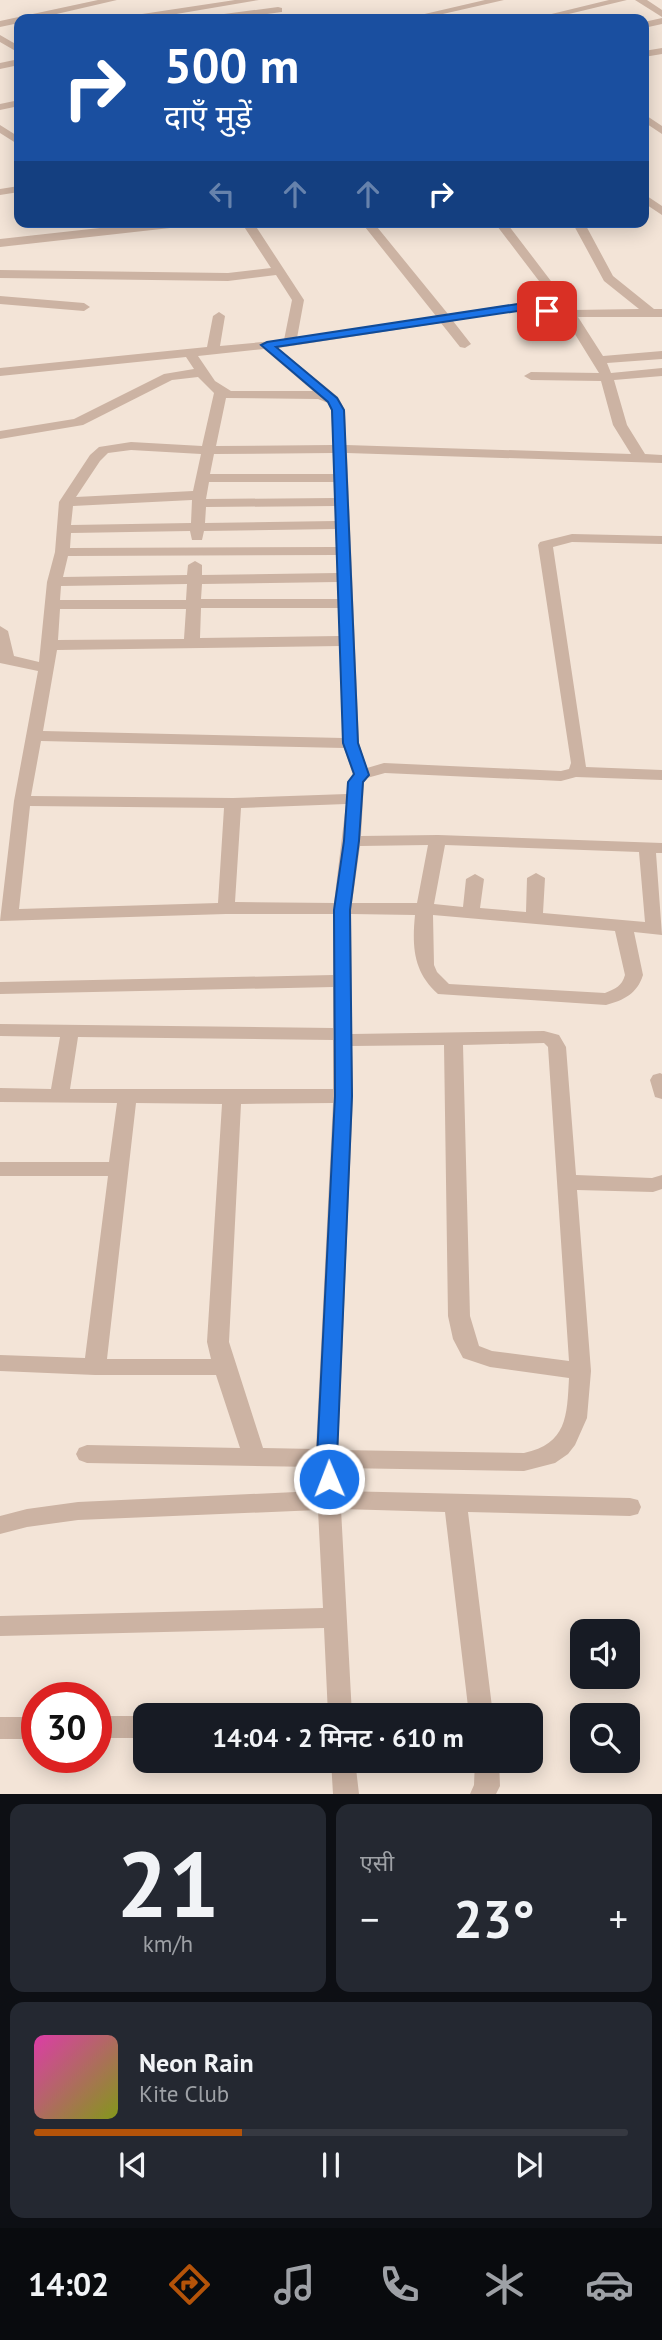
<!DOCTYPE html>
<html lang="hi">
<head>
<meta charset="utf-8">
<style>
	:root { --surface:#171b24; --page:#242831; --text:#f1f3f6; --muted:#9ea1a6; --line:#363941; --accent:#b45309 }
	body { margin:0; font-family:"PT Sans","Noto Sans Devanagari",sans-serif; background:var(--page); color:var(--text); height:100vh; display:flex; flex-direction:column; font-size:26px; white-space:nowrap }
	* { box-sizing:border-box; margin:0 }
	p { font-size:23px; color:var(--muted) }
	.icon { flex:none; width:38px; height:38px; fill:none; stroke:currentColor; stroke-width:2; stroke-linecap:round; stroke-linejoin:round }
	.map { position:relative; height:1794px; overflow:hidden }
	.panel { display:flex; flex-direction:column; gap:10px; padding:10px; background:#0d0f14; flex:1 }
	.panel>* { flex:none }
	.hud { position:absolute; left:14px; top:14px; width:635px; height:214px; border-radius:14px; box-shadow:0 4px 18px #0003; background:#1a4fa0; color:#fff; overflow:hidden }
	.controls { position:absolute; left:570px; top:1619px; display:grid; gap:14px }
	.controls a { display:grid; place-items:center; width:70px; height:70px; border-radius:14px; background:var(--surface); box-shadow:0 4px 18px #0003; font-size:35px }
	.speed { position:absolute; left:21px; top:1682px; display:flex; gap:14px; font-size:35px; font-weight:700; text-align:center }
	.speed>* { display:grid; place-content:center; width:91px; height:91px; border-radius:50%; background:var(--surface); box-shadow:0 4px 18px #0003; line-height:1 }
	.speed .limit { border:10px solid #d22; background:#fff; color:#111 }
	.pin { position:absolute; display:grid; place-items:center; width:60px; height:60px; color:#fff; margin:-30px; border-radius:14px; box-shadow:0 4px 10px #0006 }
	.me { position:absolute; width:77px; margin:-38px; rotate:359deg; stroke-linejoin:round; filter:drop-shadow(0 0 5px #0008) }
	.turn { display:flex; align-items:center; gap:24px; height:147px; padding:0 35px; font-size:32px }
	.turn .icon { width:91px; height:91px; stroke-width:2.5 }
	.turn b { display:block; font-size:49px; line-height:60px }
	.lanes { display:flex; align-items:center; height:66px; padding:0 35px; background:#0003; justify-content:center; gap:35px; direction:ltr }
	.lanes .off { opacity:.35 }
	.big { font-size:52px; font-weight:600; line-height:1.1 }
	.panel .tile { flex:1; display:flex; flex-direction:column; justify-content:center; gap:10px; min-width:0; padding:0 24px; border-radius:14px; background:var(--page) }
	.panel .dial { align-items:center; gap:0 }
	.dial b { font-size:91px; line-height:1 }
	.song { display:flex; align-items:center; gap:21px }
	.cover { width:84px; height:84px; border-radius:10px; background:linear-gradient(135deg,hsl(320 70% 55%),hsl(70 70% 35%)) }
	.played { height:7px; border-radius:4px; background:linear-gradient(90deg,var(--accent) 35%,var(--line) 35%) }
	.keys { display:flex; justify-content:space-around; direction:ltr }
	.heat { display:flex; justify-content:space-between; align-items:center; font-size:38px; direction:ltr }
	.panel .tiles { flex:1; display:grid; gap:10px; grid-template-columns:1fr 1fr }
	.tile:last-child { grid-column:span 2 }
	.trip { position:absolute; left:133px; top:1703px; width:410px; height:70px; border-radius:14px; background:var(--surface); box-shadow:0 4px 18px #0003; font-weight:600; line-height:70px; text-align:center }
	.dock { display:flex; height:112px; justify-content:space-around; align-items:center; background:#090b0e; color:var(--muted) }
	.dock .icon { width:49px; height:49px }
	.dock .selected { color:var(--accent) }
	.dock b { font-size:32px; color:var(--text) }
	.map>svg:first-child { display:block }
</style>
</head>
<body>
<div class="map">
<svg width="662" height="1794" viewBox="0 0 662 1794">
	<rect width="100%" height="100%" fill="#f3e4d7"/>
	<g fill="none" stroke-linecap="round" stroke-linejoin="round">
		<path fill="#ccb3a3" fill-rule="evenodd" d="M 98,0 L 117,0 L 35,19 L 19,19 L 19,23 L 0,27 L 0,21 Z
			M 235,0 L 259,0 L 147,19 L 124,19 L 129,16 Z
			M 485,0 L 504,0 L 421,19 L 403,19 Z
			M 609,0 L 627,0 L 548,19 L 531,19 Z
			M 635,0 L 647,0 L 662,10 L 662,17 Z
			M 278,7 L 282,8 L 282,12 L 230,19 L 204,19 L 209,16 Z
			M 662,18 L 662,24 L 644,28 L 644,22 Z
			M 0,35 L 19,46 L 19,53 L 0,42 Z
			M 662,48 L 662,54 L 644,57 L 644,51 Z
			M 19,59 L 19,65 L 0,69 L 0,63 Z
			M 19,100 L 19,106 L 0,110 L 0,104 Z
			M 644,114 L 662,126 L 662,134 L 644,122 Z
			M 0,125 L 19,137 L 19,145 L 0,133 Z
			M 19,186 L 19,192 L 0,195 L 0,189 Z
			M 644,194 L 662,206 L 662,215 L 644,203 Z
			M 154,222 L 194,222 L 188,226 L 0,247 L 0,239 Z
			M 241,222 L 253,222 L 304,300 L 297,338 L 436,316 L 361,222 L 373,222 L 448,314 L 552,298 L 494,222 L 506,222 L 573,310 L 639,309 L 604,281 L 572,222 L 584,222 L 613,276 L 654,309 L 662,309 L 662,317 L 578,317 L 603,356 L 662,351 L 662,359 L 607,363 L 611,373 L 662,368 L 662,376 L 614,380 L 627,425 L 645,454 L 662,455 L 662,463 L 347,453 L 359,743 L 367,768 L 384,763 L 561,771 L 569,769 L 571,763 L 538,545 L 540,542 L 572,534 L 662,536 L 662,544 L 572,542 L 553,547 L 586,767 L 662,770 L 662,780 L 576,777 L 561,781 L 385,773 L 367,778 L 364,782 L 361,836 L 438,835 L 662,843 L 662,853 L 656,853 L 662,935 L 634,932 L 643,975 C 637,994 624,1000 606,1005 L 438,994 C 413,972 412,946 415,915 L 351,914 L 352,1034 L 544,1031 L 559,1035 L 566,1047 L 576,1175 L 652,1178 L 662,1175 L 662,1189 L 653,1192 L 577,1190 L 591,1371 L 587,1418 L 575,1445 L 568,1454 L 555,1463 L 524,1471 L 339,1468 L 340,1491 L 630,1498 L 638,1500 L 641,1507 L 638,1514 L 630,1516 L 468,1512 L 493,1715 L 469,1715 L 445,1512 L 341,1509 L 352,1715 L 328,1715 L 324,1628 L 0,1636 L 0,1616 L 323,1608 L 318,1510 L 78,1520 L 27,1527 L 0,1534 L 0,1516 L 27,1509 L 78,1502 L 317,1491 L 316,1467 L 87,1463 L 79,1460 L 76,1454 L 79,1448 L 87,1445 L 240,1448 L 216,1375 L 95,1375 L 0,1371 L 0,1355 L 85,1358 L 108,1176 L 0,1176 L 0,1162 L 109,1162 L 117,1103 L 0,1102 L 0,1088 L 51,1089 L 60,1037 L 0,1036 L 0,1024 L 333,1028 L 333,987 L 0,994 L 0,982 L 333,975 L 333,914 L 226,914 L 0,921 L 14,801 L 38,671 L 0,663 L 0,626 L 8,631 L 14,656 L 39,662 L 47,582 L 55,552 L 59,502 L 90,455 L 99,447 L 131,442 L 202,446 L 214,393 L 198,377 L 172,380 L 83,425 L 0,439 L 0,431 L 74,419 L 164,374 L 194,369 L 186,357 L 0,376 L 0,368 L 207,347 L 213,316 L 219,312 L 225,316 L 220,346 L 284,340 L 292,300 L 276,275 L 228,281 L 0,278 L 0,270 L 228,273 L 271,268 ZM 557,304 L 561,311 L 556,314 L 565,318 L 599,373 L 531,372 L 524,376 L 531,380 L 601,381 L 613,425 L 631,454 L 346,445 L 345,410 L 338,397 L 278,348 L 441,323 L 460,347 L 465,348 L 471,344 L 453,321 ZM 264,349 L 313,391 L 231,391 L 215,381 L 198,356 ZM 226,398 L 318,399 L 328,403 L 331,410 L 333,445 L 216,446 ZM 131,450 L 201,454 L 193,491 L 76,497 L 100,461 L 108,453 ZM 333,453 L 334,474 L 210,474 L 214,454 ZM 209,482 L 334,482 L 334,498 L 206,499 ZM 192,500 L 191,523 L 71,525 L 73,506 ZM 335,506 L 335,521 L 205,523 L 206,507 ZM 335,529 L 336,547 L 70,548 L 71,533 L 190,531 L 192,540 L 202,540 L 204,531 ZM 336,555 L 337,573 L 202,575 L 202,565 L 195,561 L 188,565 L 187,575 L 63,577 L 68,556 ZM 337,582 L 338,599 L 201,599 L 202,584 ZM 187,584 L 186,600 L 60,600 L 61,586 ZM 201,608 L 338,608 L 339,636 L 200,638 ZM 60,609 L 186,609 L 184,639 L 58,640 ZM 340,646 L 343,738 L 43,731 L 57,650 ZM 41,741 L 344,748 L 353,775 L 348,782 L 347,794 L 233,798 L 31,796 ZM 346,804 L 334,903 L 235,902 L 241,808 ZM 30,806 L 224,808 L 218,903 L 19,909 ZM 428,845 L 417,903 L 352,903 L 360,846 ZM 445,845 L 639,852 L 645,922 L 543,913 L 545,878 L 536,873 L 527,878 L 526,912 L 480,908 L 484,879 L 475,874 L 466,879 L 463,907 L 434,904 ZM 433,915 L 615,931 L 625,975 C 622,986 615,989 605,993 L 449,984 L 437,972 L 434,965 ZM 78,1037 L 333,1040 L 333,1089 L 70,1089 ZM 544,1043 L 548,1047 L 569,1361 L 492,1351 L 479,1346 L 470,1316 L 463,1045 ZM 444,1045 L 448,1316 L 453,1339 L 463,1358 L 490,1367 L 569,1378 C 567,1416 567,1444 524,1453 L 338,1450 L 353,1096 L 352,1046 ZM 136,1103 L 222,1104 L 207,1342 L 211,1359 L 107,1359 ZM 333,1103 L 316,1449 L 263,1448 L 229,1342 L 241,1104 Z
			M 0,296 L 84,303 L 90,307 L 84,311 L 0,304 Z
			M 660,1073 L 662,1074 L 662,1099 L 655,1097 L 650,1080 L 653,1075 Z
			M 96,1716 L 145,1716 L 145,1738 L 96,1738 Z
			M 0,1717 L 37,1717 L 37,1739 L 0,1739 Z
			M 331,1760 L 355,1760 L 359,1794 L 333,1794 Z
			M 475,1760 L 499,1760 L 500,1786 L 496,1794 L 470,1794 L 474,1785 Z"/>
	</g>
	<path fill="#1a73e8" stroke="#114b97" stroke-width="2" d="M 524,303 L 553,311 L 547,314 L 524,310 L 276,347 L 337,398 L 344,410 L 358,743 L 369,775 L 363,782 L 359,841 L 350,910 L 352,1096 L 337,1458 L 339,1479 L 336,1485 L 329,1488 L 321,1485 L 317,1458 L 335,1096 L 334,910 L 344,841 L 348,782 L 354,774 L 343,743 L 332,410 L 328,402 L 261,345 L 267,342 Z"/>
</svg>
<div class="controls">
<a><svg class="icon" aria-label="sound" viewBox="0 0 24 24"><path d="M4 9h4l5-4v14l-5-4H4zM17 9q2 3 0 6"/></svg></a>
<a><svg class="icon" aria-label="search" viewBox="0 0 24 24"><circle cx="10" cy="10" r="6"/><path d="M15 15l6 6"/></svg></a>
</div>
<div class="speed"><div class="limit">30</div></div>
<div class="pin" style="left:547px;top:311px;background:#d93025"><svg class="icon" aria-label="arrive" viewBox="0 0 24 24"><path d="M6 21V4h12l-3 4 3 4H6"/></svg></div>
<svg class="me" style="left:329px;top:1479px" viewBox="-20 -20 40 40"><circle r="17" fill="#1a73e8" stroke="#fff" stroke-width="3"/><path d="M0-11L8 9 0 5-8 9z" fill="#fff"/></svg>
<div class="trip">14:04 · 2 मिनट · 610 m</div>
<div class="hud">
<div class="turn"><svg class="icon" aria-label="right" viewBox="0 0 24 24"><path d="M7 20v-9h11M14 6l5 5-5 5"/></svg><div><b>500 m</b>दाएँ मुड़ें</div></div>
<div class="lanes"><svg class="icon off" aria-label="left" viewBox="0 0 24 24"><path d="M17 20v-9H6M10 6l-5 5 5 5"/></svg><svg class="icon off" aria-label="ahead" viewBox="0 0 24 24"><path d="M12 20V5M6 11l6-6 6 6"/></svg><svg class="icon off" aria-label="ahead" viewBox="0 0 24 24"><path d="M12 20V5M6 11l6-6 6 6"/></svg><svg class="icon" aria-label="right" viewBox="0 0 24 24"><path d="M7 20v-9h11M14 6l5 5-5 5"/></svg></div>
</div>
</div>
<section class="panel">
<div class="tiles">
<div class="tile dial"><b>21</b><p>km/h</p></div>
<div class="tile"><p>एसी</p>
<div class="heat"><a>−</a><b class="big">23°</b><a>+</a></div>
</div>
<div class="tile">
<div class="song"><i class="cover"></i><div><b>Neon Rain</b><p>Kite Club</p></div></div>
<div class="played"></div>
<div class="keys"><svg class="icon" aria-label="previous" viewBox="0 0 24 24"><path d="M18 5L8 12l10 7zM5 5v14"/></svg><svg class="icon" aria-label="pause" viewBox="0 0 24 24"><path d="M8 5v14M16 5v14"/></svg><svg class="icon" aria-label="next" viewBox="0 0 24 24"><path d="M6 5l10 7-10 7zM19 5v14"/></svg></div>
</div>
</div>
</section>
<nav class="dock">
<b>14:02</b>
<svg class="icon selected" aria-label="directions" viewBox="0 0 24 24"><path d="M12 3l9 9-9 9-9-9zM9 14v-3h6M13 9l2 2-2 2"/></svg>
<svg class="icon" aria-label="music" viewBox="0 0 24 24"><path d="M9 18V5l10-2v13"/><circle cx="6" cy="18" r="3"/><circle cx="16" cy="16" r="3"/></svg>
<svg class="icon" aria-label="phone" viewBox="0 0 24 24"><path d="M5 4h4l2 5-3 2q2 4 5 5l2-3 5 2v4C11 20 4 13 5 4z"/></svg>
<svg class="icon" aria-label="climate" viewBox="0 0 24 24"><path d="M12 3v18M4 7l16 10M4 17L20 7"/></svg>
<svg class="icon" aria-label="car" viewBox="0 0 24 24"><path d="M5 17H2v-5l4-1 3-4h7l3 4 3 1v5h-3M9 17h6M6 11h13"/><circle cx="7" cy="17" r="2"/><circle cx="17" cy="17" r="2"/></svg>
</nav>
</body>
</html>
